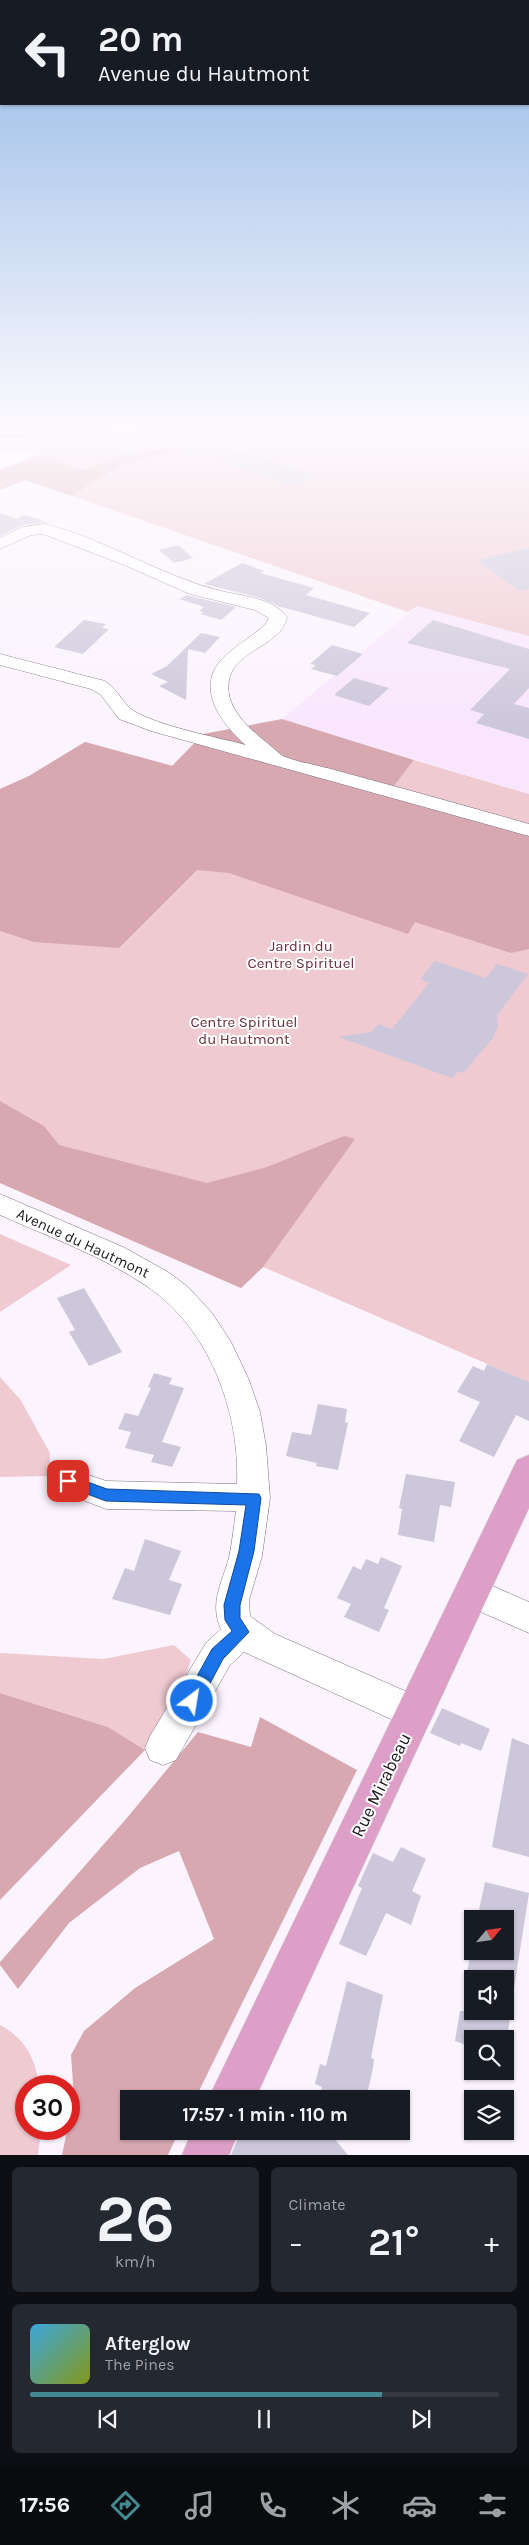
<!DOCTYPE html>
<html lang="en">
<head>
<meta charset="utf-8">
<style>
	:root { --surface:#171b24; --page:#242831; --text:#f1f3f6; --muted:#9ea1a6; --line:#363941; --accent:#428992 }
	body { margin:0; font-family:Karla,sans-serif; background:var(--page); color:var(--text); height:100vh; display:flex; flex-direction:column; font-size:19px; white-space:nowrap }
	* { box-sizing:border-box; margin:0 }
	p { font-size:16px; color:var(--muted) }
	.icon { flex:none; width:28px; height:28px; fill:none; stroke:currentColor; stroke-width:2; stroke-linecap:round; stroke-linejoin:round }
	.map { position:relative; height:2155px; overflow:hidden }
	.panel { display:flex; flex-direction:column; gap:12px; padding:12px; background:#0d0f14; flex:1 }
	.panel>* { flex:none }
	.hud { position:absolute; left:0px; top:0px; width:530px; height:105px; box-shadow:0 1px 4px #0004; background:#171b24; color:var(--text); overflow:hidden }
	.needle { width:32px; rotate:61deg }
	.tools { position:absolute; left:464px; top:1910px; display:grid; gap:10px }
	.tools a { display:grid; place-items:center; width:50px; height:50px; border-radius:0px; background:var(--surface); box-shadow:0 1px 4px #0004; font-size:25px }
	.speed { position:absolute; left:15px; top:2075px; display:flex; gap:10px; font-size:25px; font-weight:700; text-align:center }
	.speed>* { display:grid; place-content:center; width:65px; height:65px; border-radius:50%; background:var(--surface); box-shadow:0 1px 4px #0004; line-height:1 }
	.speed .limit { border:8px solid #d22; background:#fff; color:#111 }
	.pin { position:absolute; display:grid; place-items:center; width:42px; height:42px; color:#fff; margin:-21px; border-radius:10px; box-shadow:0 2px 8px #0006 }
	.me { position:absolute; width:55px; margin:-28px; rotate:31deg; stroke-linejoin:round; filter:drop-shadow(0 0 4px #0008) }
	.turn { display:flex; align-items:center; gap:18px; height:105px; padding:0 15px; font-size:22px }
	.turn .icon { width:65px; height:65px; stroke-width:2.5 }
	.turn b { display:block; font-size:35px; line-height:42px }
	.big { font-size:38px; font-weight:700; line-height:1.1 }
	.panel .tile { flex:1; display:flex; flex-direction:column; justify-content:center; gap:8px; min-width:0; padding:0 18px; border-radius:8px; background:var(--page) }
	.panel .dial { align-items:center; gap:0 }
	.dial b { font-size:65px; line-height:1 }
	.song { display:flex; align-items:center; gap:15px }
	.cover { width:60px; height:60px; border-radius:8px; background:linear-gradient(135deg,hsl(200 70% 55%),hsl(70 70% 35%)) }
	.played { height:5px; border-radius:2px; background:linear-gradient(90deg,var(--accent) 75%,var(--line) 75%) }
	.keys { display:flex; justify-content:space-around; direction:ltr }
	.heat { display:flex; justify-content:space-between; align-items:center; font-size:28px; direction:ltr }
	.panel .tiles { flex:1; display:grid; gap:12px; grid-template-columns:1fr 1fr }
	.tile:last-child { grid-column:span 2 }
	.trip { position:absolute; left:120px; top:2090px; width:290px; height:50px; border-radius:0px; background:var(--surface); box-shadow:0 1px 4px #0004; font-weight:700; line-height:50px; text-align:center }
	.tabs { display:flex; height:80px; justify-content:space-around; align-items:center; background:#090b0e; color:var(--muted) }
	.tabs .icon { width:35px; height:35px }
	.tabs .selected { color:var(--accent) }
	.tabs b { font-size:22px; color:var(--text) }
	.map>svg:first-child { display:block }
</style>
</head>
<body>
<div class="map">
<svg width="529" height="2155" viewBox="0 0 529 2155">
	<rect width="100%" height="100%" fill="#fbf3fd"/>
	<path fill="#f9e6fd" d="M 417,606 L 529,636 L 529,794 L 282,719 Z"/>
	<path fill="#efcad1" d="M 184,427 L 529,427 L 529,636 L 417,606 L 408,612 L 72,496 L 104,475 L 131,462 L 186,447 L 121,455 L 82,470 L 41,454 L 46,451 L 0,453 L 0,441 Z
		M 85,742 L 529,862 L 529,1382 L 263,1267 L 241,1288 L 0,1183 L 0,789 L 29,776 Z
		M 414,760 L 529,794 L 529,824 L 394,786 Z
		M 0,1234 L 71,1265 L 0,1312 Z
		M 0,1377 L 20,1399 L 50,1453 L 49,1476 L 0,1477 Z
		M 174,1645 L 191,1660 L 177,1700 L 145,1750 L 108,1727 L 0,1693 L 0,1653 L 104,1659 Z
		M 0,2025 C 25,2038 36,2059 39,2086 L 26,2086 L 26,2129 L 41,2129 L 38,2155 L 0,2155 Z"/>
	<path fill="#d8a8b1" d="M 191,446 L 131,462 L 104,475 L 72,496 L 25,480 L 0,490 L 0,470 L 41,454 L 82,470 L 121,455 Z
		M 282,719 L 414,760 L 394,786 L 529,824 L 529,949 L 511,953 L 415,922 L 408,934 L 229,873 L 197,870 L 119,948 L 34,942 L 0,931 L 0,789 L 29,776 L 85,742 L 172,766 L 203,734 Z
		M 0,1101 L 44,1126 L 59,1145 L 207,1183 L 267,1167 L 344,1136 L 355,1139 L 263,1267 L 241,1288 L 0,1183 Z
		M 0,1693 L 108,1727 L 145,1750 L 0,1900 Z
		M 260,1717 L 357,1770 L 195,2099 L 129,2099 L 129,2131 L 179,2131 L 168,2155 L 62,2155 L 74,2098 L 71,2055 L 84,2031 L 135,1988 L 214,1939 L 179,1851 L 140,1868 L 69,1923 L 18,1989 L 0,1965 L 0,1962 L 126,1819 L 198,1732 L 251,1747 Z"/>
	<path fill="#ccc7da" d="M 240,452 L 313,475 L 294,485 L 220,462 Z
		M 0,513 L 17,519 L 25,515 L 53,524 L 45,522 L 22,525 L 0,536 Z
		M 178,545 L 193,558 L 174,563 L 159,550 Z
		M 529,548 L 529,588 L 519,591 L 477,560 Z
		M 242,563 L 264,571 L 260,573 L 314,588 L 306,595 L 370,613 L 354,627 L 278,606 L 257,597 L 204,584 Z
		M 187,595 L 190,596 L 236,607 L 221,620 L 201,614 L 204,612 L 199,611 L 204,607 L 179,599 Z
		M 84,620 L 106,624 L 102,628 L 109,629 L 83,654 L 54,647 Z
		M 433,620 L 529,649 L 529,688 L 514,704 L 529,708 L 529,739 L 476,723 L 484,714 L 470,710 L 510,669 L 407,643 Z
		M 201,633 L 220,637 L 205,653 L 188,649 L 186,700 L 159,686 L 168,682 L 151,674 L 167,666 Z
		M 332,645 L 363,654 L 337,676 L 311,669 L 316,665 L 310,664 Z
		M 354,678 L 389,688 L 369,706 L 334,695 Z
		M 435,961 L 486,978 L 497,964 L 528,974 L 497,1015 L 498,1026 L 493,1038 L 463,1073 L 458,1071 L 452,1078 L 339,1037 L 371,1032 L 378,1024 L 392,1029 L 429,983 L 420,979 Z
		M 84,1288 L 122,1352 L 89,1366 L 69,1332 L 75,1330 L 57,1298 Z
		M 487,1364 L 529,1382 L 529,1421 L 516,1415 L 494,1457 L 459,1441 L 480,1402 L 457,1392 L 473,1366 L 484,1371 Z
		M 154,1373 L 172,1378 L 169,1384 L 184,1388 L 162,1442 L 181,1447 L 172,1467 L 151,1462 L 154,1455 L 125,1448 L 131,1432 L 118,1429 L 125,1413 L 138,1416 L 151,1388 L 148,1387 Z
		M 318,1404 L 347,1409 L 345,1422 L 348,1423 L 338,1470 L 316,1466 L 317,1463 L 286,1456 L 292,1432 L 311,1435 Z
		M 406,1474 L 455,1482 L 451,1507 L 440,1505 L 434,1542 L 398,1535 L 402,1509 L 399,1508 Z
		M 145,1539 L 181,1551 L 169,1580 L 182,1584 L 170,1615 L 112,1599 L 125,1568 L 134,1571 Z
		M 381,1557 L 402,1566 L 384,1608 L 389,1610 L 379,1632 L 344,1617 L 351,1604 L 337,1598 L 353,1566 L 361,1570 L 366,1559 L 378,1564 Z
		M 442,1708 L 490,1729 L 481,1751 L 461,1743 L 460,1746 L 430,1733 Z
		M 512,1738 L 529,1745 L 529,1857 L 492,1847 Z
		M 401,1847 L 426,1859 L 412,1891 L 421,1896 L 411,1925 L 386,1913 L 366,1956 L 339,1944 L 362,1888 L 358,1886 L 373,1853 L 393,1862 Z
		M 485,1882 L 529,1893 L 514,1988 L 505,1987 L 505,1979 L 466,1979 L 471,1951 L 505,1951 L 505,1919 L 477,1919 Z
		M 347,1981 L 383,1995 L 371,2058 L 374,2059 L 373,2068 L 366,2099 L 319,2099 L 322,2087 L 315,2084 L 320,2064 L 326,2066 Z
		M 460,2011 L 511,2011 L 507,2039 L 472,2039 L 472,2047 L 455,2041 Z
		M 241,2131 L 328,2131 L 348,2155 L 231,2155 Z"/>
	<g fill="none" stroke-linecap="round" stroke-linejoin="round">
		<g stroke="#7c707f" stroke-width="1">
			<path id="minor" d="M 45,524 C 106,539 160,576 221,591 C 242,596 273,598 287,617 C 282,646 234,650 229,680 C 223,713 259,735 280,754 C 287,760 320,766 331,769 C 397,787 463,805 529,824 L 529,836 L 151,731 L 119,719 L 101,695 L 91,689 L 0,665 L 0,654 L 105,681 C 119,690 123,705 134,711 C 158,726 216,737 246,745 C 221,724 195,688 222,659 C 235,646 251,637 265,625 L 269,618 L 255,610 L 190,594 L 122,564 L 43,534 L 31,535 L 0,549 L 0,538 L 22,527 Z
				M 0,1194 L 123,1247 L 168,1272 L 188,1287 L 212,1313 L 231,1342 L 249,1380 L 260,1412 L 266,1446 L 270,1498 L 262,1556 L 249,1600 L 250,1616 L 275,1634 L 428,1701 L 434,1713 L 428,1725 L 416,1730 L 404,1725 L 244,1652 L 230,1665 L 176,1760 L 163,1765 L 150,1760 L 145,1748 L 150,1736 L 206,1643 L 221,1629 C 209,1604 222,1582 229,1558 C 232,1543 234,1526 236,1511 L 106,1509 L 57,1490 L 52,1481 L 57,1472 L 68,1468 L 106,1481 L 237,1484 C 240,1411 209,1329 148,1287 C 103,1256 49,1237 0,1215 Z
				M 472,1577 L 529,1602 L 529,1633 L 460,1603 L 455,1592 L 460,1581 Z"/>
		</g>
		<g stroke="#d6d5d6" stroke-width="1">
			<path id="major" d="M 529,1455 L 529,1508 L 255,2099 L 208,2099 L 517,1460 Z
				M 192,2131 L 239,2131 L 229,2155 L 182,2155 Z"/>
		</g>
		<g stroke="#d6d5d6" stroke-width="1">
			<path id="highway" d="M 37,427 L 110,427 L 102,432 L 0,439 L 0,429 Z"/>
		</g>
		<use href="#minor" fill="#fff" fill-rule="evenodd"/>
		<use href="#major" fill="#dd9fc7" fill-rule="evenodd"/>
		<use href="#highway" fill="#c65fa2" fill-rule="evenodd"/>
	</g>
	<linearGradient id="sky" x2="0" y2="1"><stop stop-color="#92b7e6"/><stop offset="0.59" stop-color="#fdfafe"/><stop offset="1" stop-color="#fdfafe" stop-opacity="0"/></linearGradient>
	<rect width="529" height="728" fill="url(#sky)"/>
	<path fill="#1a73e8" stroke="#114b97" d="M 68,1475 L 107,1489 L 259,1494 L 261,1498 L 254,1551 L 240,1605 L 240,1618 L 249,1632 L 223,1659 L 198,1706 L 192,1709 L 186,1706 L 184,1701 L 186,1696 L 212,1649 L 232,1631 L 225,1620 L 224,1605 L 239,1551 L 246,1505 L 106,1501 L 63,1485 L 61,1481 L 63,1476 Z"/>
	<g text-anchor="middle" stroke-width="4" stroke-linejoin="round" paint-order="stroke">
		<g font-size="15" fill="#682c3c" stroke="#fff">
			<text x="301" y="951">Jardin du<tspan x="301" dy="17">Centre Spirituel</tspan></text>
			<text x="244" y="1027">Centre Spirituel<tspan x="244" dy="17">du Hautmont</tspan></text>
		</g>
		<g font-size="15" fill="#1d181e" stroke="#fff">
			<text transform="translate(83 1243) rotate(25)" y="5">Avenue du Hautmont</text>
		</g>
		<g font-size="18" fill="#1d181e" stroke="#fff">
			<text transform="translate(381 1785) rotate(-64)" y="6">Rue Mirabeau</text>
		</g>
	</g>
</svg>
<div class="tools">
<a><svg class="needle" viewBox="-14 -14 28 28"><path d="M0-13l5 13h-10z" fill="#e53935"/><path d="M0 13l5-13h-10z" fill="#9ea1a6"/></svg></a>
<a><svg class="icon" aria-label="sound" viewBox="0 0 24 24"><path d="M4 9h4l5-4v14l-5-4H4zM17 9q2 3 0 6"/></svg></a>
<a><svg class="icon" aria-label="search" viewBox="0 0 24 24"><circle cx="10" cy="10" r="6"/><path d="M15 15l6 6"/></svg></a>
<a><svg class="icon" aria-label="layers" viewBox="0 0 24 24"><path d="M12 4l9 5-9 5-9-5zM3 14l9 5 9-5"/></svg></a>
</div>
<div class="speed"><div class="limit">30</div></div>
<div class="pin" style="left:68px;top:1481px;background:#d93025"><svg class="icon" aria-label="arrive" viewBox="0 0 24 24"><path d="M6 21V4h12l-3 4 3 4H6"/></svg></div>
<svg class="me" style="left:192px;top:1701px" viewBox="-20 -20 40 40"><circle r="17" fill="#1a73e8" stroke="#fff" stroke-width="3"/><path d="M0-11L8 9 0 5-8 9z" fill="#fff"/></svg>
<div class="trip">17:57 · 1 min · 110 m</div>
<div class="hud">
<div class="turn"><svg class="icon" aria-label="left" viewBox="0 0 24 24"><path d="M17 20v-9H6M10 6l-5 5 5 5"/></svg><div><b>20 m</b>Avenue du Hautmont</div></div>
</div>
</div>
<section class="panel">
<div class="tiles">
<div class="tile dial"><b>26</b><p>km/h</p></div>
<div class="tile"><p>Climate</p>
<div class="heat"><a>−</a><b class="big">21°</b><a>+</a></div>
</div>
<div class="tile">
<div class="song"><i class="cover"></i><div><b>Afterglow</b><p>The Pines</p></div></div>
<div class="played"></div>
<div class="keys"><svg class="icon" aria-label="previous" viewBox="0 0 24 24"><path d="M18 5L8 12l10 7zM5 5v14"/></svg><svg class="icon" aria-label="pause" viewBox="0 0 24 24"><path d="M8 5v14M16 5v14"/></svg><svg class="icon" aria-label="next" viewBox="0 0 24 24"><path d="M6 5l10 7-10 7zM19 5v14"/></svg></div>
</div>
</div>
</section>
<nav class="tabs">
<b>17:56</b>
<svg class="icon selected" aria-label="directions" viewBox="0 0 24 24"><path d="M12 3l9 9-9 9-9-9zM9 14v-3h6M13 9l2 2-2 2"/></svg>
<svg class="icon" aria-label="music" viewBox="0 0 24 24"><path d="M9 18V5l10-2v13"/><circle cx="6" cy="18" r="3"/><circle cx="16" cy="16" r="3"/></svg>
<svg class="icon" aria-label="phone" viewBox="0 0 24 24"><path d="M5 4h4l2 5-3 2q2 4 5 5l2-3 5 2v4C11 20 4 13 5 4z"/></svg>
<svg class="icon" aria-label="climate" viewBox="0 0 24 24"><path d="M12 3v18M4 7l16 10M4 17L20 7"/></svg>
<svg class="icon" aria-label="car" viewBox="0 0 24 24"><path d="M5 17H2v-5l4-1 3-4h7l3 4 3 1v5h-3M9 17h6M6 11h13"/><circle cx="7" cy="17" r="2"/><circle cx="17" cy="17" r="2"/></svg>
<svg class="icon" aria-label="filters" viewBox="0 0 24 24"><path d="M4 7h16M4 17h16"/><circle cx="9" cy="7" r="2"/><circle cx="15" cy="17" r="2"/></svg>
</nav>
</body>
</html>
